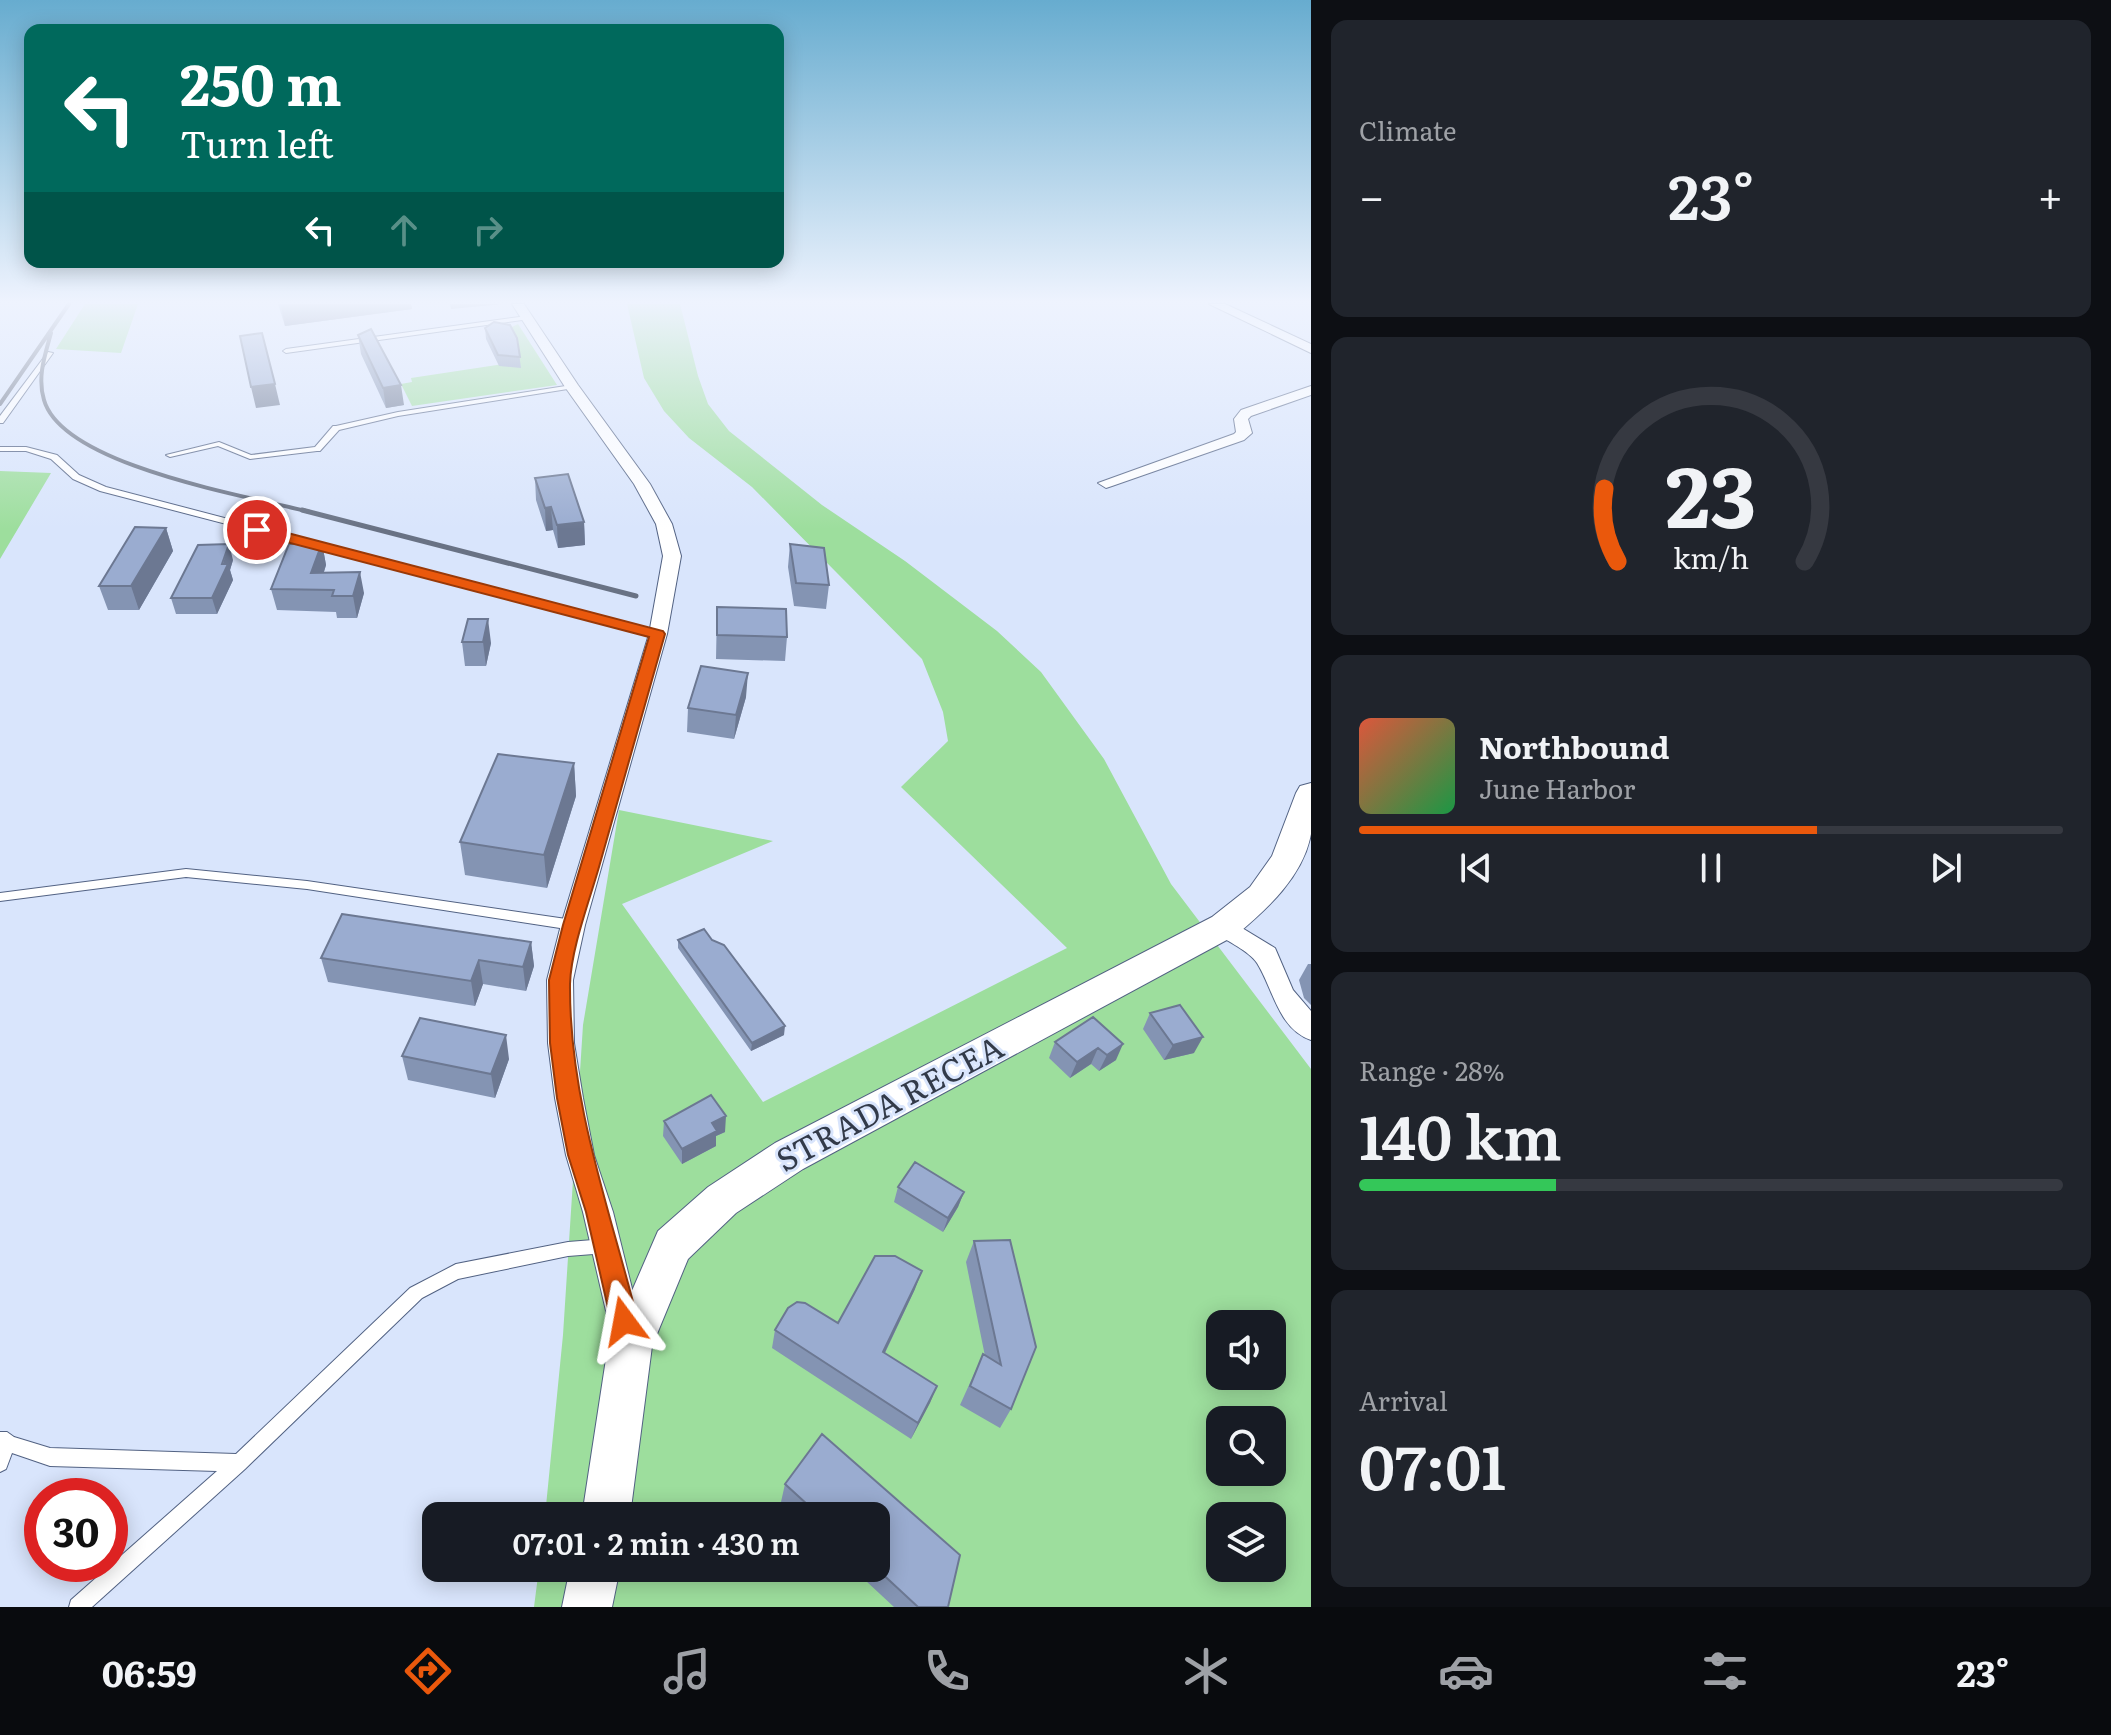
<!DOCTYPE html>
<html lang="en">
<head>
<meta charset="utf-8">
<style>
	:root { --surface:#171b24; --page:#20242c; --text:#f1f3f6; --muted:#9ea1a6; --line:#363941; --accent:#ea580c }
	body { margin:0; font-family:Literata,serif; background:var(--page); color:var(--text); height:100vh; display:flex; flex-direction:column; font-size:30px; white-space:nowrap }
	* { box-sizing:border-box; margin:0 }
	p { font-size:26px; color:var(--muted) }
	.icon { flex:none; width:44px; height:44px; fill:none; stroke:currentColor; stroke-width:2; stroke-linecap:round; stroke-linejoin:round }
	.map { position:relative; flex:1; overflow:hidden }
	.side { display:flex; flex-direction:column; gap:20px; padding:20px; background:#0d0f14; width:800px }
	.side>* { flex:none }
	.banner { position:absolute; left:24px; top:24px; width:760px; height:244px; border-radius:16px; box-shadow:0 4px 20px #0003; background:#00695c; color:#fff; overflow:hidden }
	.tools { position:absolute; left:1206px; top:1310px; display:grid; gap:16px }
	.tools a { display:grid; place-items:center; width:80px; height:80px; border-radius:16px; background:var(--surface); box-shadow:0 4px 20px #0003; font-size:40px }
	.speed { position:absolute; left:24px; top:1478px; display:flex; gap:16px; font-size:40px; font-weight:700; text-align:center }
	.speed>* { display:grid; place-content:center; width:104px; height:104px; border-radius:50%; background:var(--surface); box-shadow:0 4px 20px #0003; line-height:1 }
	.speed .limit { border:12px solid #d22; background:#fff; color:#111 }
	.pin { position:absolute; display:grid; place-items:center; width:68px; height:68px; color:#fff; margin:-34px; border:4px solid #fff; border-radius:50%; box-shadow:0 2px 8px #0007 }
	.me { position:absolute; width:88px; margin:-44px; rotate:347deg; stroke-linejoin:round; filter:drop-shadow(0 0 6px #0008) }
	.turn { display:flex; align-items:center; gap:28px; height:168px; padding:0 24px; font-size:36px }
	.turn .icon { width:104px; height:104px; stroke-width:2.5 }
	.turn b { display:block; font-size:56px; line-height:68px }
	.lanes { display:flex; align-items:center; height:76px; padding:0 24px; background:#0003; justify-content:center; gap:40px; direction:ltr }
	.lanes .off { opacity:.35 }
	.big { font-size:60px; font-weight:600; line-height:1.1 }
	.side .tile { flex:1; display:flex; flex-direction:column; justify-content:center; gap:12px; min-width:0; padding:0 28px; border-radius:16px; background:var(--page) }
	.side .dial { align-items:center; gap:0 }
	.dial svg { height:208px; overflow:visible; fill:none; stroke:var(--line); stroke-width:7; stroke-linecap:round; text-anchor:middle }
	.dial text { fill:var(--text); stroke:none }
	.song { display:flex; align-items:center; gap:24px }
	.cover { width:96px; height:96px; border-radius:12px; background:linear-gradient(135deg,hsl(10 70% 55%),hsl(140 70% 35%)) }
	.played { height:8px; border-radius:4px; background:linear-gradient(90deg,var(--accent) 65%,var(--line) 65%) }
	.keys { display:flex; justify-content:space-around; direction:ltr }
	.heat { display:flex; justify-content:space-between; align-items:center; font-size:44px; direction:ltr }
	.charge { height:12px; border-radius:6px; background:linear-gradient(90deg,#34c759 28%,var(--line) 0) }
	.trip { position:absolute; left:422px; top:1502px; width:468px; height:80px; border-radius:16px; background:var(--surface); box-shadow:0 4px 20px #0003; font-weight:600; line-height:80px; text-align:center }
	.tabs { display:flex; height:128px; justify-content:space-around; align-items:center; background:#090b0e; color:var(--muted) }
	.tabs .icon { width:56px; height:56px }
	.tabs .selected { color:var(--accent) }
	.tabs b { font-size:36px; color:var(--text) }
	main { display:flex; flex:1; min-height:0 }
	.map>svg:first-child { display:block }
</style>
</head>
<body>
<main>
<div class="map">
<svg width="1311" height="1607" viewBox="0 0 1311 1607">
	<rect width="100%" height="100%" fill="#d9e5fc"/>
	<path fill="#9dde9d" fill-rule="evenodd" d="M 85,304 L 138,304 L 121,353 L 56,349 Z
		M 627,304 L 680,304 L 698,376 L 708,404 L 729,431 L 822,505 L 905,561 L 997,631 L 1041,672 L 1104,759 L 1171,884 L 1311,1069 L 1311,1607 L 534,1607 L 539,1568 L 876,1568 L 876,1516 L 545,1516 L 563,1335 L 583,1025 L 619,810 L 773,841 L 622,904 L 763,1102 L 1067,948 L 901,787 L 948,741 L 943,712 L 922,659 L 752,487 L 689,438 L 664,411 L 644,378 ZM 1220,1324 L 1272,1324 L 1272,1376 L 1220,1376 ZM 1220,1420 L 1272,1420 L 1272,1472 L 1220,1472 ZM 1220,1516 L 1272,1516 L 1272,1568 L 1220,1568 Z
		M 518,324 L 557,385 L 412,406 L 401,384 L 412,382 L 411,378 L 510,363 L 504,331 Z
		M 0,471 L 51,473 L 0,559 Z"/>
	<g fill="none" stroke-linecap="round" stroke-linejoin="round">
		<g stroke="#526283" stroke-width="2">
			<path id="service" d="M 527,316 L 529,317 L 529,319 L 286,353 L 283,351 L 286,349 Z
				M 48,352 L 53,353 L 3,423 L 0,423 L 0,416 Z
				M 572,385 L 576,387 L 574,388 L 398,416 L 339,430 L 320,451 L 317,451 L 250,459 L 218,446 L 170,457 L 166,455 L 219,442 L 251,455 L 315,447 L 333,426 L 336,426 L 398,412 Z
				M 0,447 L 26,447 L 57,455 L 79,475 L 106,487 L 661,632 L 663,634 L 658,637 L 655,636 L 100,491 L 73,479 L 51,459 L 26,451 L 0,451 Z
				M 186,869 L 307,881 L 573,920 L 577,922 L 579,925 L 577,928 L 573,930 L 307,889 L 186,877 L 0,901 L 0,893 Z
				M 606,1239 L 611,1241 L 614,1246 L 611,1251 L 606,1253 L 568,1256 L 458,1279 L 422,1298 L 245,1469 L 92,1607 L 69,1607 L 71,1600 L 217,1471 L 50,1466 L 12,1453 L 6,1469 L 0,1472 L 0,1432 L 7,1432 L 14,1437 L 50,1448 L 236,1454 L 410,1288 L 456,1264 L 568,1242 Z"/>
		</g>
		<g stroke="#526283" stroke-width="2">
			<path id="minor" d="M 512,304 L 524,304 L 578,385 L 650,484 L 672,524 L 681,556 L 667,634 L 585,925 L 573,980 L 574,1043 L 583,1098 L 594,1155 L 613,1212 L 645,1341 L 640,1352 L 629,1357 L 618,1352 L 613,1341 L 583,1212 L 566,1155 L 555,1098 L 548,1043 L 547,980 L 561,925 L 649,634 L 663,556 L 656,524 L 634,484 L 565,387 Z
				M 1209,304 L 1225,304 L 1311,344 L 1311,353 Z
				M 1311,386 L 1311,395 L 1251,416 L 1248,419 L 1252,433 L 1244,440 L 1112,486 L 1106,488 L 1098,483 L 1234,434 L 1236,432 L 1234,419 L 1241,410 Z
				M 1224,917 L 1275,948 L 1293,990 L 1311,1011 L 1311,1040 C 1278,1029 1273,988 1257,963 C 1249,951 1227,941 1215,933 L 1212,926 L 1215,919 Z"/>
		</g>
		<g stroke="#526283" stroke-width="2">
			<path id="secondary" d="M 1311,783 C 1311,799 1311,818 1311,834 C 1303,877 1267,909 1236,935 L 803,1169 L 736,1213 L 688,1259 L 652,1346 L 630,1516 L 582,1516 L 608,1346 L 658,1231 L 708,1187 L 775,1143 L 1212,917 L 1250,887 L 1272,856 L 1296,793 L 1300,786 Z
				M 570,1568 L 620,1568 L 612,1607 L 562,1607 Z"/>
		</g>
		<use href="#service" fill="#fff" fill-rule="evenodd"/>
		<use href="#minor" fill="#fff" fill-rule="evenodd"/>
		<use href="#secondary" fill="#fff" fill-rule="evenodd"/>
		<path stroke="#697284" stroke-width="4" d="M 51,333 C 45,355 37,377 44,400 C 63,466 248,496 310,512
			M 0,404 L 69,304"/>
		<path stroke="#697284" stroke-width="5" d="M 302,510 L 636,596"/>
	</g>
	<path fill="#8494b3" d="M 278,304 L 411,304 L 412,309 L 285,326 Z
		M 485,328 L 517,338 L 521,368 L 499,366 L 486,339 Z
		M 358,335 L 404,405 L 386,408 L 361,354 Z
		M 535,478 L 584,522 L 585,545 L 558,548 L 553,530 L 546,531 L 536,500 Z
		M 166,528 L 173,551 L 139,610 L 108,610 L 99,586 Z
		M 322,543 L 326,565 L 324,572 L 364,593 L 357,618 L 337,618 L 336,612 L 277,610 L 271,589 Z
		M 790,544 L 829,585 L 826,609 L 794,606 L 788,567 Z
		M 233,560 L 230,570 L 233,580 L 217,614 L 176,614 L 171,598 Z
		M 717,607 L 787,637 L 785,661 L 716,659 Z
		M 462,642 L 491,643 L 486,666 L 465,666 Z
		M 746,697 L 734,739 L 687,732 L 688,708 Z
		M 574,763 L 576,796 L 547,888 L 465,875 L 460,842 Z
		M 678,940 L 784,1035 L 751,1051 L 678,948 Z
		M 531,942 L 534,966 L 526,991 L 483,984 L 475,1006 L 328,982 L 321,958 Z
		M 1308,964 L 1311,964 L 1311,1005 L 1304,998 L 1299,980 Z
		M 1150,1013 L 1194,1053 L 1164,1060 L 1143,1029 Z
		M 1093,1017 L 1116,1060 L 1099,1071 L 1091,1064 L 1070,1078 L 1049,1058 L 1055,1042 Z
		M 402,1056 L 509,1059 L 495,1098 L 408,1080 Z
		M 664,1121 L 725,1132 L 716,1136 L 716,1146 L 682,1164 L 663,1136 Z
		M 898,1187 L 964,1192 L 958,1207 L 943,1232 L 894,1202 Z
		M 974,1241 L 1011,1409 L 1000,1428 L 960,1405 L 983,1354 L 985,1356 L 966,1262 Z
		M 915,1289 L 885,1353 L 937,1386 L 911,1439 L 772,1348 L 775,1330 L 838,1323 Z
		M 822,1434 L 960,1555 L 948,1607 L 894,1607 L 852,1568 L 876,1568 L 876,1516 L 796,1516 L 781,1502 L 785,1484 Z"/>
	<path fill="#6c7892" d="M 298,304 L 411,304 L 412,309 L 285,326 L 281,306 Z
		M 450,304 L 503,304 L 451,309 Z
		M 275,384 L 280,405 L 256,408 L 251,387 Z
		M 401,385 L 404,405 L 386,408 L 383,388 Z
		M 551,507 L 553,530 L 546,531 L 545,508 Z
		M 584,522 L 585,545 L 558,548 L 557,525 Z
		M 166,528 L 173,551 L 139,610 L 131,586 Z
		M 322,543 L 326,565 L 318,590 L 311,573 Z
		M 229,544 L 233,560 L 230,570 L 233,580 L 217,614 L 212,598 Z
		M 360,572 L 364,593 L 357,618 L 353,596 Z
		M 488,619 L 491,643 L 486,666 L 483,642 Z
		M 748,673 L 746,697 L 734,739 L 736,715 Z
		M 574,763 L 576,796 L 547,888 L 544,855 Z
		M 531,942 L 534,966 L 526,991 L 523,967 Z
		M 479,960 L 483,984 L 475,1006 L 471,981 Z
		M 785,1026 L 784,1035 L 751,1051 L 752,1043 Z
		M 506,1035 L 509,1059 L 495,1098 L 491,1074 Z
		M 1203,1037 L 1194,1053 L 1164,1060 L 1173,1045 Z
		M 1123,1044 L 1116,1060 L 1099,1071 L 1107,1055 Z
		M 1098,1048 L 1091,1064 L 1070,1078 L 1077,1062 Z
		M 726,1116 L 725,1132 L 716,1136 L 716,1146 L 682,1164 L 682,1149 L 712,1123 Z
		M 964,1192 L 958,1207 L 943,1232 L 948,1218 Z
		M 922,1271 L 915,1289 L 877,1369 L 883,1352 Z
		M 937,1386 L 930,1403 L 911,1439 L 918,1423 Z"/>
	<path fill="#9aacd0" stroke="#6c7892" stroke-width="2" d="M 494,322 L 510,325 L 517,338 L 520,357 L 498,355 L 485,328 Z
		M 371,329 L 401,385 L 383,388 L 358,335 Z
		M 262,333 L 275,384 L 251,387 L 240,336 Z
		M 568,474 L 584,522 L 557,525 L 551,507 L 545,508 L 535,478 Z
		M 135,527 L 166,528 L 131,586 L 99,586 Z
		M 322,543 L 311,573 L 360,572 L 353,596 L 332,596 L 334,590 L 271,589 L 289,544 Z
		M 229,544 L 222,564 L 228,564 L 212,598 L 171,598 L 198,545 Z
		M 790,544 L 824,548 L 829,585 L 796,583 Z
		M 717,607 L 786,609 L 787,637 L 717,635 Z
		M 468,619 L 488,619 L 483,642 L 462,642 Z
		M 701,666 L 748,673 L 736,715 L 688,708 Z
		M 498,754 L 574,763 L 544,855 L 460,842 Z
		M 342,914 L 531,942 L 523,967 L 479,960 L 471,981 L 321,958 Z
		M 704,929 L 712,940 L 724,945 L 785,1026 L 752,1043 L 678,940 Z
		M 1180,1005 L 1203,1037 L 1173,1045 L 1150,1013 Z
		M 1093,1017 L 1123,1044 L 1107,1055 L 1098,1048 L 1077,1062 L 1055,1042 Z
		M 420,1018 L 506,1035 L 491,1074 L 402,1056 Z
		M 711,1095 L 726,1116 L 712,1123 L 717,1131 L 682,1149 L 664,1121 Z
		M 915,1162 L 964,1192 L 948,1218 L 898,1187 Z
		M 1010,1240 L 1036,1347 L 1011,1409 L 970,1386 L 983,1354 L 1001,1365 L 974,1241 Z
		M 875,1256 L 895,1256 L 922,1271 L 883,1352 L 937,1386 L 918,1423 L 775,1330 L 788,1308 L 797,1302 L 805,1303 L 838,1323 Z
		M 822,1434 L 960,1555 L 948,1607 L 918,1607 L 876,1568 L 876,1516 L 820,1516 L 785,1484 Z"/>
	<linearGradient id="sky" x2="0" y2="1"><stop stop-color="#67accf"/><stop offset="0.57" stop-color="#eef3fe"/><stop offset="1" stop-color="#eef3fe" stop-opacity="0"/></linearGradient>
	<rect width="1311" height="529" fill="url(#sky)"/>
	<path fill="#ea580c" stroke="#983908" stroke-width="2" d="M 257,525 L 663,631 L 665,634 C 643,712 621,789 599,867 C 589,902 571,949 570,984 C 569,1101 610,1210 638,1321 L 634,1330 L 624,1334 L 615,1330 L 611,1321 L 586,1212 L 568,1155 L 557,1098 L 550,1043 L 549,980 L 563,925 L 649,637 L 252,533 L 250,530 Z"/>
	<g text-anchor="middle" stroke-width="6" stroke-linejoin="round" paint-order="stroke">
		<g font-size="32" fill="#323a49" stroke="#d9e5fc">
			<text transform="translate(890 1104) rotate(-28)" y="11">STRADA RECEA</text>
		</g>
	</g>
</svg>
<div class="tools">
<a><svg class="icon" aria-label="sound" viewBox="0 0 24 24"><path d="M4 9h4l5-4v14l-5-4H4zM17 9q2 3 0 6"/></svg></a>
<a><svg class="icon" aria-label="search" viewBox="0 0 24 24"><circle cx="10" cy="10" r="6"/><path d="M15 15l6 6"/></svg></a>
<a><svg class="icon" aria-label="layers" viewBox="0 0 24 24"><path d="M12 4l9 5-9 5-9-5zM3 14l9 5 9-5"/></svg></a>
</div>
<div class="speed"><div class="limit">30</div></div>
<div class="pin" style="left:257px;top:530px;background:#d93025"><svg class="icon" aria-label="arrive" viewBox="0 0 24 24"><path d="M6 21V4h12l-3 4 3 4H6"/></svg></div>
<svg class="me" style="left:624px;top:1321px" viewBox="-20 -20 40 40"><path d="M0-17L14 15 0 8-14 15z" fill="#ea580c" stroke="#fff" stroke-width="4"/></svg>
<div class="trip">07:01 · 2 min · 430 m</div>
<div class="banner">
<div class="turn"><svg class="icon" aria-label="left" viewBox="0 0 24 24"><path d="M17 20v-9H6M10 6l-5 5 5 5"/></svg><div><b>250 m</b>Turn left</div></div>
<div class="lanes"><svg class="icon" aria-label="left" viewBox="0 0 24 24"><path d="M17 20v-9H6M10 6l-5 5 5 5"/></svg><svg class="icon off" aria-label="ahead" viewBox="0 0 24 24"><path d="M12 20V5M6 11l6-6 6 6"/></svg><svg class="icon off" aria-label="right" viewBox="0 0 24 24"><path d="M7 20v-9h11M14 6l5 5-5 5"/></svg></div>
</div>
</div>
<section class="side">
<div class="tile"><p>Climate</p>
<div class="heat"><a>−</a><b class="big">23°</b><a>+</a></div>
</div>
<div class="tile dial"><svg viewBox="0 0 100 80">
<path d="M14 69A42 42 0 1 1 86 69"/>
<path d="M14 69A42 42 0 0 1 9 41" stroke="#ea580c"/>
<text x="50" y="56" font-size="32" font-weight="700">23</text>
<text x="50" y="72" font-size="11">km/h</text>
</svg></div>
<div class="tile">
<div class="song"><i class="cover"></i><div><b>Northbound</b><p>June Harbor</p></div></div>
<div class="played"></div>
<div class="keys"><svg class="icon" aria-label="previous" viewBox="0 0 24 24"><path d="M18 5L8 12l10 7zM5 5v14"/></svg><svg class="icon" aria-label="pause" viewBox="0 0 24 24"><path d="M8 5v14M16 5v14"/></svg><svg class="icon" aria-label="next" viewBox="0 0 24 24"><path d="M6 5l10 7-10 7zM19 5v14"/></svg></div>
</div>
<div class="tile"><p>Range · 28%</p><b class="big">140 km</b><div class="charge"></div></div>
<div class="tile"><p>Arrival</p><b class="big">07:01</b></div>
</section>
</main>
<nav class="tabs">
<b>06:59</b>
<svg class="icon selected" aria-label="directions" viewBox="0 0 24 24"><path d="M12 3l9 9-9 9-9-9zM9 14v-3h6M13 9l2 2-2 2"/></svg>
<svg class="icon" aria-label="music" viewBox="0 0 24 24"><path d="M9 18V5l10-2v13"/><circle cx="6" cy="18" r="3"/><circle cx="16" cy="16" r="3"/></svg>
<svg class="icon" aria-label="phone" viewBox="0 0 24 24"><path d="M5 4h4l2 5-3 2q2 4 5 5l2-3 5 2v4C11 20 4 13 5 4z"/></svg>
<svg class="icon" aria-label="climate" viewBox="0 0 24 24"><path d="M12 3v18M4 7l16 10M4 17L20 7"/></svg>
<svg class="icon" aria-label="car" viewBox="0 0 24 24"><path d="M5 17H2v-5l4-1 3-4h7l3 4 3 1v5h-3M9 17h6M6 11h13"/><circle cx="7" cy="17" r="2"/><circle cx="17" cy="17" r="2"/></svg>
<svg class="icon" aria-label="filters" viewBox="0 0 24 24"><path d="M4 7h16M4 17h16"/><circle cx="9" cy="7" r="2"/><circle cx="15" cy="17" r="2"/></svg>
<b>23°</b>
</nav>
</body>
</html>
